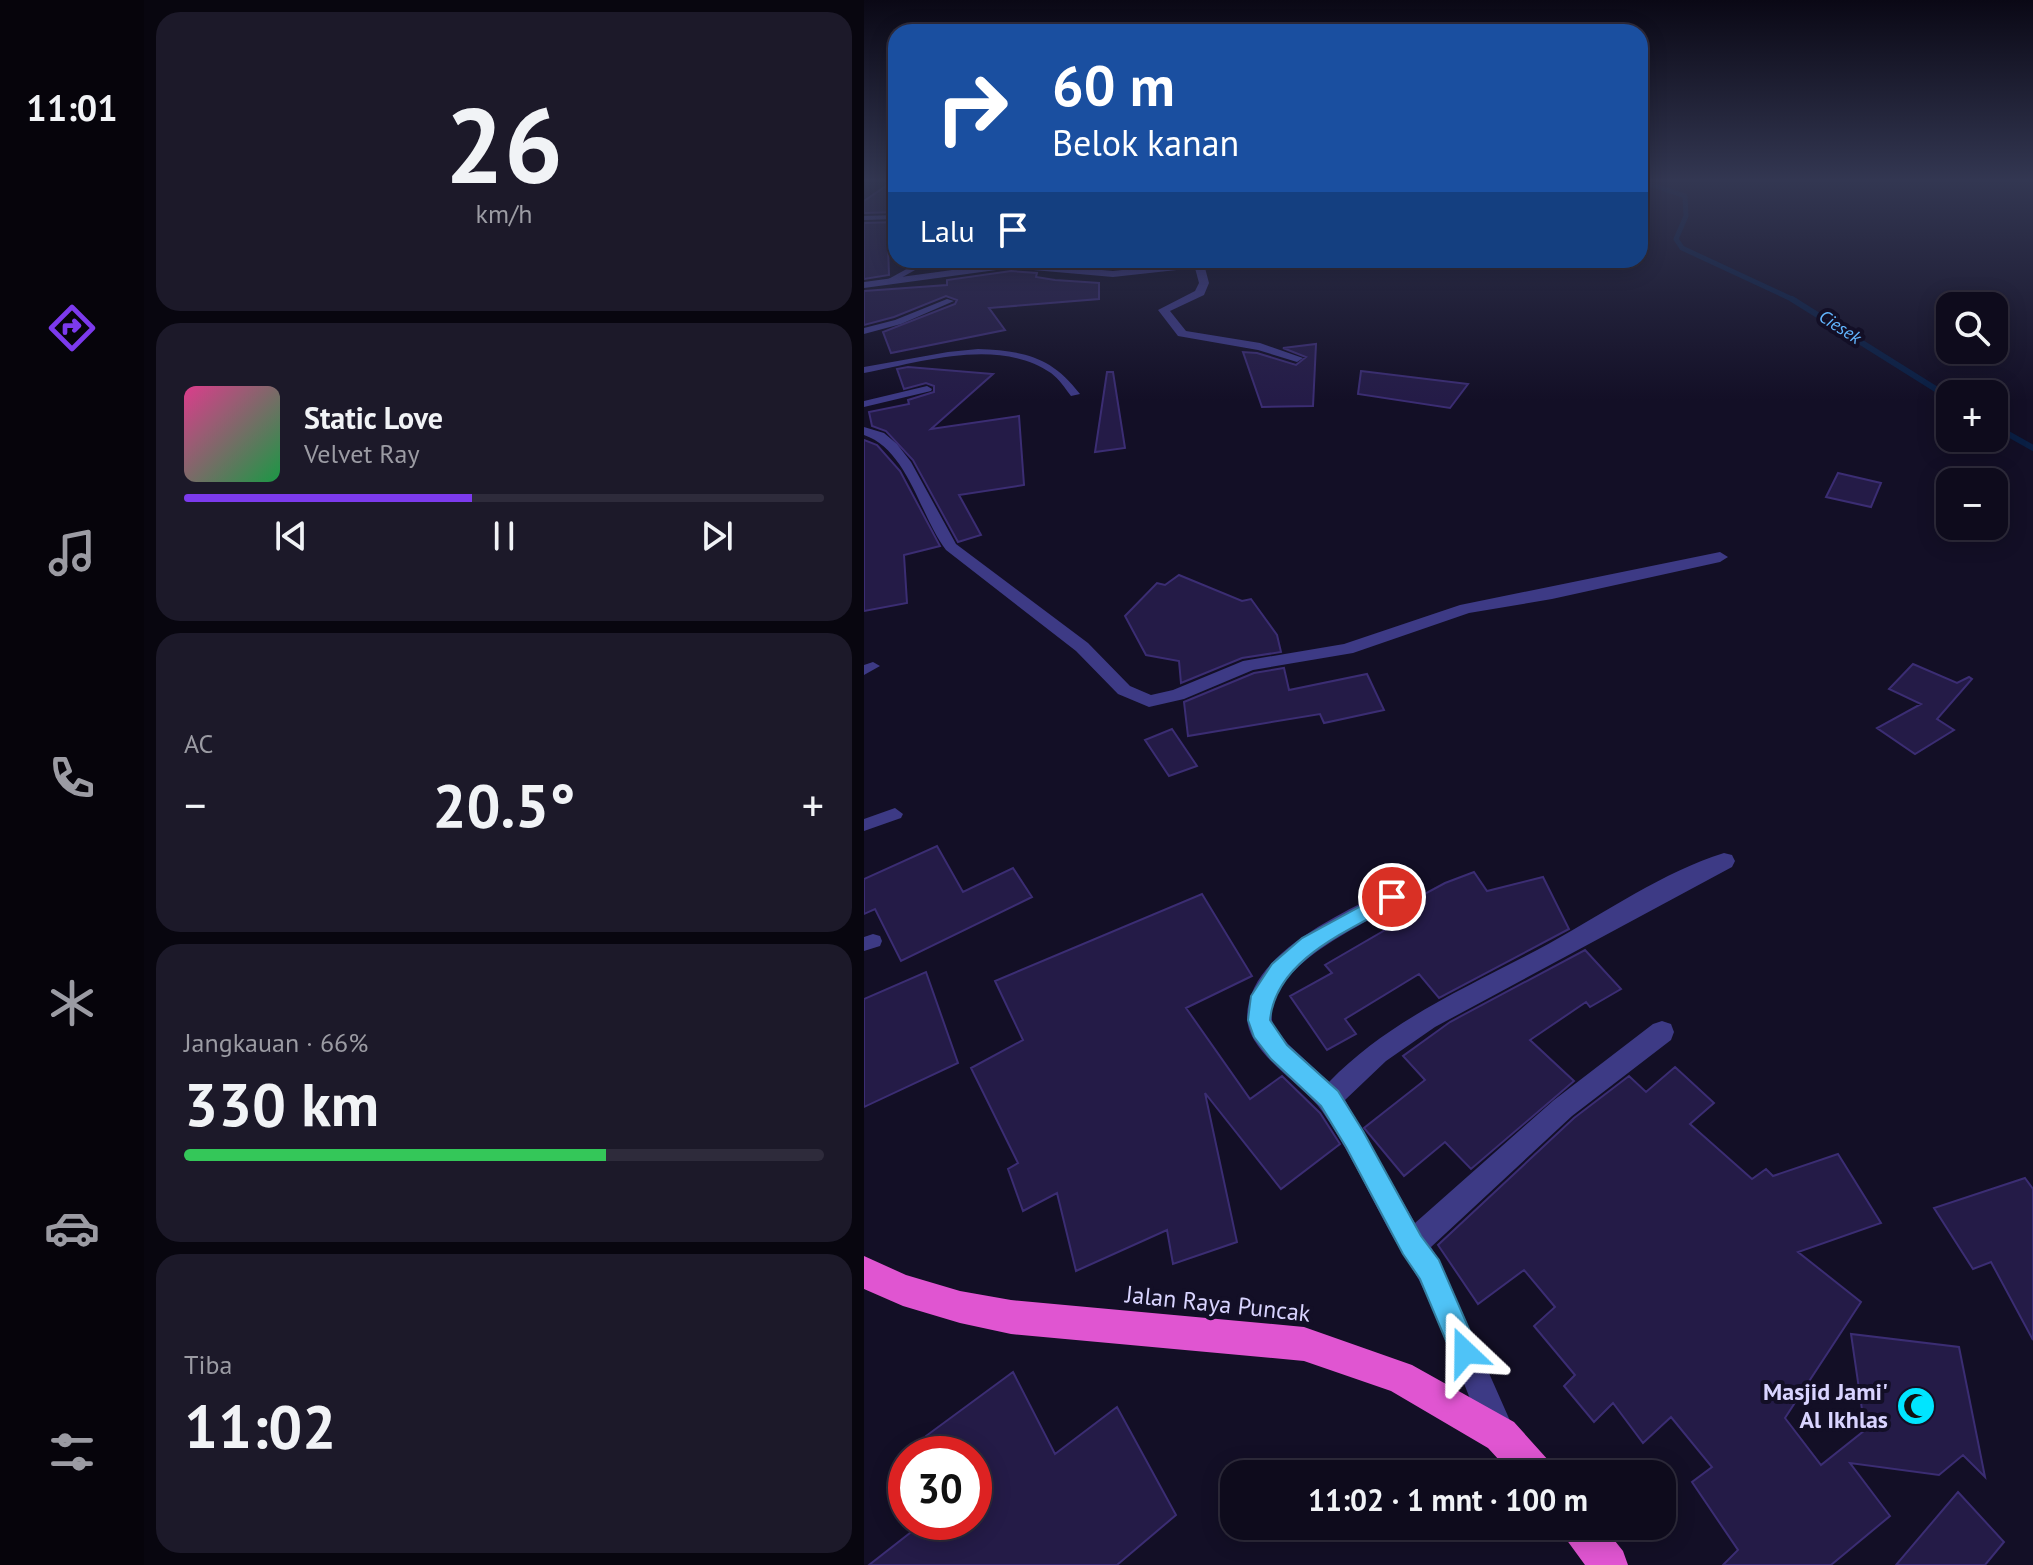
<!DOCTYPE html>
<html lang="id">
<head>
<meta charset="utf-8">
<style>
	:root { --surface:#0e0b1c; --page:#1c1929; --text:#f1f3f6; --muted:#9b9ba3; --line:#2e2b3b; --accent:#7c3aed }
	body { margin:0; font-family:"PT Sans",sans-serif; background:var(--page); color:var(--text); height:100vh; display:flex; flex-direction:column; font-size:30px; white-space:nowrap }
	* { box-sizing:border-box; margin:0 }
	p { font-size:26px; color:var(--muted) }
	.icon { flex:none; width:44px; height:44px; fill:none; stroke:currentColor; stroke-width:2; stroke-linecap:round; stroke-linejoin:round }
	.map { position:relative; flex:1; overflow:hidden }
	.details { display:flex; flex-direction:column; gap:12px; padding:12px; background:#08060f; width:720px }
	.details>* { flex:none }
	.banner { position:absolute; left:24px; top:24px; width:760px; height:244px; border-radius:24px; box-shadow:0 4px 20px #0003,0 0 0 2px var(--line); background:#1a4fa0; color:#fff; overflow:hidden }
	.controls { position:absolute; left:1072px; top:292px; display:grid; gap:16px }
	.controls a { display:grid; place-items:center; width:72px; height:72px; border-radius:16px; background:var(--surface); box-shadow:0 4px 20px #0003,0 0 0 2px var(--line); font-size:40px }
	.speed { position:absolute; left:24px; top:1436px; display:flex; gap:16px; font-size:40px; font-weight:700; text-align:center }
	.speed>* { display:grid; place-content:center; width:104px; height:104px; border-radius:50%; background:var(--surface); box-shadow:0 4px 20px #0003,0 0 0 2px var(--line); line-height:1 }
	.speed .limit { border:12px solid #d22; background:#fff; color:#111 }
	.pin { position:absolute; display:grid; place-items:center; width:68px; height:68px; color:#fff; margin:-34px; border:4px solid #fff; border-radius:50%; box-shadow:0 2px 8px #0007 }
	.me { position:absolute; width:88px; margin:-44px; rotate:337deg; stroke-linejoin:round; filter:drop-shadow(0 0 6px #0008) }
	.turn { display:flex; align-items:center; gap:28px; height:168px; padding:0 32px; font-size:36px }
	.turn .icon { width:104px; height:104px; stroke-width:2.5 }
	.turn b { display:block; font-size:56px; line-height:68px }
	.then { display:flex; align-items:center; height:76px; padding:0 32px; background:#0003; gap:16px; font-size:30px }
	.big { font-size:60px; font-weight:700; line-height:1.1 }
	.details .widget { flex:1; display:flex; flex-direction:column; justify-content:center; gap:12px; min-width:0; padding:0 28px; border-radius:24px; background:var(--page) }
	.details .dial { align-items:center; gap:0 }
	.dial b { font-size:104px; line-height:1 }
	.song { display:flex; align-items:center; gap:24px }
	.cover { width:96px; height:96px; border-radius:12px; background:linear-gradient(135deg,hsl(330 70% 55%),hsl(140 70% 35%)) }
	.played { height:8px; border-radius:4px; background:linear-gradient(90deg,var(--accent) 45%,var(--line) 45%) }
	.keys { display:flex; justify-content:space-around; direction:ltr }
	.heat { display:flex; justify-content:space-between; align-items:center; font-size:44px; direction:ltr }
	.charge { height:12px; border-radius:6px; background:linear-gradient(90deg,#34c759 66%,var(--line) 0) }
	.trip { position:absolute; left:356px; top:1460px; width:456px; height:80px; border-radius:24px; background:var(--surface); box-shadow:0 4px 20px #0003,0 0 0 2px var(--line); font-weight:700; line-height:80px; text-align:center }
	main { display:flex; flex:1; min-height:0 }
	.tabs { display:flex; flex-direction:column; width:144px; justify-content:space-around; align-items:center; background:#06040b; color:var(--muted) }
	.tabs .icon { width:56px; height:56px }
	.tabs .selected { color:var(--accent) }
	.tabs b { font-size:36px; color:var(--text) }
	.map>svg:first-child { display:block }
</style>
</head>
<body>
<main>
<nav class="tabs">
<b>11:01</b>
<svg class="icon selected" aria-label="directions" viewBox="0 0 24 24"><path d="M12 3l9 9-9 9-9-9zM9 14v-3h6M13 9l2 2-2 2"/></svg>
<svg class="icon" aria-label="music" viewBox="0 0 24 24"><path d="M9 18V5l10-2v13"/><circle cx="6" cy="18" r="3"/><circle cx="16" cy="16" r="3"/></svg>
<svg class="icon" aria-label="phone" viewBox="0 0 24 24"><path d="M5 4h4l2 5-3 2q2 4 5 5l2-3 5 2v4C11 20 4 13 5 4z"/></svg>
<svg class="icon" aria-label="climate" viewBox="0 0 24 24"><path d="M12 3v18M4 7l16 10M4 17L20 7"/></svg>
<svg class="icon" aria-label="car" viewBox="0 0 24 24"><path d="M5 17H2v-5l4-1 3-4h7l3 4 3 1v5h-3M9 17h6M6 11h13"/><circle cx="7" cy="17" r="2"/><circle cx="17" cy="17" r="2"/></svg>
<svg class="icon" aria-label="filters" viewBox="0 0 24 24"><path d="M4 7h16M4 17h16"/><circle cx="9" cy="7" r="2"/><circle cx="15" cy="17" r="2"/></svg>
</nav>
<section class="details">
<div class="widget dial"><b>26</b><p>km/h</p></div>
<div class="widget">
<div class="song"><i class="cover"></i><div><b>Static Love</b><p>Velvet Ray</p></div></div>
<div class="played"></div>
<div class="keys"><svg class="icon" aria-label="previous" viewBox="0 0 24 24"><path d="M18 5L8 12l10 7zM5 5v14"/></svg><svg class="icon" aria-label="pause" viewBox="0 0 24 24"><path d="M8 5v14M16 5v14"/></svg><svg class="icon" aria-label="next" viewBox="0 0 24 24"><path d="M6 5l10 7-10 7zM19 5v14"/></svg></div>
</div>
<div class="widget"><p>AC</p>
<div class="heat"><a>−</a><b class="big">20.5°</b><a>+</a></div>
</div>
<div class="widget"><p>Jangkauan · 66%</p><b class="big">330 km</b><div class="charge"></div></div>
<div class="widget"><p>Tiba</p><b class="big">11:02</b></div>
</section>
<div class="map">
<svg width="1169" height="1565" viewBox="0 0 1169 1565">
	<rect width="100%" height="100%" fill="#130f26"/>
	<g fill="none" stroke-linecap="round" stroke-linejoin="round">
		<path stroke="#0a1f44" stroke-width="5" d="M 780,182 L 821,196 L 822,216 L 812,239 L 818,248 L 932,301"/>
		<path stroke="#0a1f44" stroke-width="6" d="M 928,299 L 1086,398
			M 1130,426 L 1169,448"/>
	</g>
	<path fill="#241b47" stroke="#3b2d73" stroke-width="2" d="M 28,182 L 32,182 L 32,212 L 0,213 L 0,201 Z
		M 32,222 L 32,236 L 24,245 L 25,275 L 0,279 L 0,223 Z
		M 147,271 L 173,273 L 172,277 L 191,280 L 235,283 L 235,299 L 125,308 L 141,330 L 27,353 L 19,332 L 91,304 L 93,300 L 82,296 L 30,317 L 0,325 L 0,291 L 83,285 L 83,280 Z
		M 452,344 L 449,406 L 398,407 L 379,352 L 393,353 L 432,365 L 442,357 L 419,348 Z
		M 44,367 L 129,374 L 67,429 L 155,416 L 160,485 L 95,495 L 117,535 L 94,542 L 49,460 L 22,431 L 8,426 L 5,412 L 45,404 L 44,400 L 70,392 L 70,386 L 62,383 L 40,389 L 33,369 Z
		M 497,371 L 604,384 L 586,408 L 494,394 Z
		M 243,372 L 249,372 L 261,448 L 231,452 Z
		M 0,440 L 13,445 L 36,471 L 76,546 L 40,555 L 43,603 L 0,611 Z
		M 974,473 L 1017,483 L 1007,507 L 962,497 Z
		M 315,575 L 378,601 L 387,599 L 413,635 L 417,652 L 378,658 L 317,683 L 315,661 L 282,655 L 261,616 L 293,583 L 301,585 Z
		M 1049,664 L 1093,683 L 1105,677 L 1108,679 L 1073,719 L 1090,730 L 1051,754 L 1013,728 L 1057,704 L 1025,689 Z
		M 420,668 L 425,690 L 503,674 L 520,710 L 460,723 L 456,714 L 324,736 L 320,702 L 390,673 Z
		M 308,729 L 333,766 L 305,776 L 281,740 Z
		M 73,846 L 99,892 L 149,868 L 168,897 L 37,961 L 11,909 L 0,914 L 0,879 Z
		M 610,872 L 623,891 L 679,877 L 705,929 L 575,998 L 555,974 L 481,1019 L 492,1034 L 463,1050 L 426,996 L 468,973 L 461,965 L 521,930 L 512,920 L 581,883 Z
		M 338,894 L 388,976 L 322,1008 L 386,1099 L 418,1076 L 456,1113 L 476,1144 L 417,1189 L 341,1093 L 373,1242 L 309,1264 L 303,1230 L 212,1271 L 193,1193 L 159,1211 L 144,1169 L 154,1163 L 107,1068 L 159,1040 L 131,981 Z
		M 721,950 L 757,989 L 726,1007 L 722,1002 L 666,1040 L 710,1081 L 607,1169 L 581,1142 L 540,1176 L 500,1128 L 561,1080 L 539,1056 L 586,1022 Z
		M 62,972 L 94,1063 L 0,1107 L 0,999 Z
		M 811,1067 L 850,1103 L 826,1124 L 888,1179 L 902,1169 L 909,1176 L 974,1154 L 1017,1223 L 934,1252 L 997,1302 L 921,1418 L 957,1465 L 1001,1430 L 987,1334 L 1095,1347 L 1121,1477 L 1099,1455 L 1075,1475 L 986,1463 L 1026,1516 L 967,1565 L 859,1565 L 874,1550 L 828,1482 L 848,1467 L 807,1417 L 779,1443 L 749,1403 L 730,1422 L 700,1386 L 711,1375 L 670,1326 L 691,1307 L 660,1270 L 614,1304 L 574,1245 L 710,1118 L 765,1076 L 782,1092 Z
		M 1161,1178 L 1169,1189 L 1169,1340 L 1127,1262 L 1109,1269 L 1070,1208 Z
		M 149,1372 L 191,1454 L 253,1407 L 312,1515 L 253,1565 L 5,1565 L 60,1522 L 110,1522 L 110,1454 L 70,1454 L 62,1436 Z
		M 1094,1492 L 1140,1542 L 1121,1565 L 1032,1565 Z"/>
	<g fill="none" stroke-linecap="round" stroke-linejoin="round">
		<path fill="#3d3a85" fill-rule="evenodd" d="M 32,215 L 32,219 L 0,220 L 0,216 Z
			M 59,260 L 69,260 L 26,284 L 19,282 Z
			M 83,299 L 90,301 L 37,324 L 0,334 L 0,328 L 31,320 Z
			M 114,349 C 160,351 187,356 216,394 L 207,396 C 201,388 195,379 187,373 C 134,337 58,362 0,373 L 0,367 L 84,352 Z
			M 63,386 L 68,389 L 67,391 L 0,407 L 0,401 Z
			M 9,662 L 16,666 L 0,675 L 0,665 Z
			M 31,808 L 39,814 L 37,818 L 0,831 L 0,819 Z
			M 9,934 L 16,936 L 18,941 L 16,946 L 0,951 L 0,937 Z"/>
		<path fill="#3d3a85" fill-rule="evenodd" d="M 147,262 L 249,271 L 335,262 L 367,264 L 367,268 L 341,268 L 345,283 L 340,295 L 306,311 L 322,331 L 396,343 L 439,358 L 433,362 L 394,350 L 314,336 L 294,310 L 331,291 L 335,283 L 331,268 L 249,277 L 147,268 L 0,288 L 0,282 Z
			M 0,427 L 20,433 L 33,444 L 47,462 L 92,544 L 224,643 L 266,686 L 287,695 L 309,690 L 379,661 L 480,644 L 596,605 L 856,552 L 864,557 L 856,562 L 688,599 L 605,613 L 489,653 L 389,670 L 320,699 L 285,707 L 254,694 L 212,651 L 82,550 C 56,516 44,450 0,435 Z
			M 860,853 L 868,855 L 871,861 L 868,867 L 571,1027 L 522,1061 L 481,1100 L 551,1223 L 690,1100 L 789,1024 L 798,1021 L 807,1024 L 810,1032 L 807,1040 L 708,1116 L 567,1247 L 575,1260 L 651,1432 L 646,1443 L 635,1448 L 624,1443 C 602,1391 581,1330 555,1280 C 543,1259 529,1239 518,1217 C 499,1181 481,1144 458,1111 C 439,1084 383,1053 383,1017 C 384,954 473,917 520,891 L 528,888 L 536,891 L 539,897 L 536,903 C 498,925 395,970 409,1025 L 424,1044 L 465,1082 C 527,1018 609,985 686,943 C 742,912 799,872 860,853 Z"/>
		<path fill="#e055d1" fill-rule="evenodd" d="M 0,1256 L 42,1275 L 96,1291 L 147,1300 L 440,1327 L 548,1365 L 650,1422 L 685,1461 L 690,1474 L 648,1474 L 624,1448 L 527,1391 L 440,1361 L 147,1334 L 96,1323 L 39,1306 L 0,1289 Z
			M 696,1526 L 739,1526 L 759,1551 L 764,1565 L 721,1565 L 702,1539 Z"/>
	</g>
	<linearGradient id="sky" x2="0" y2="1"><stop stop-color="#0a0815"/><stop offset="0.45" stop-color="#333752"/><stop offset="1" stop-color="#333752" stop-opacity="0"/></linearGradient>
	<rect width="1169" height="401" fill="url(#sky)"/>
	<path fill="#4fc3f7" stroke="#337fa1" stroke-width="2" d="M 528,889 L 535,891 L 538,897 L 535,902 C 487,930 412,958 406,1020 L 423,1045 L 474,1091 L 499,1131 L 557,1236 L 575,1260 L 615,1352 L 611,1362 L 601,1366 L 591,1362 L 556,1279 L 539,1254 L 482,1147 L 457,1106 L 407,1059 L 390,1037 L 384,1020 L 387,996 L 408,964 L 438,938 Z"/>
	<defs>
		<g id="mosque-disc" transform="scale(2)"><circle r="9.5" fill="#00e5ff" stroke="#130f26"/><path d="M3.5-4.9A6 6 0 1 0 3.5 4.9A5 5 0 1 1 3.5-4.9Z" fill="#111"/></g>
	</defs>
	<g fill-rule="evenodd">
		<use href="#mosque-disc" x="1052" y="1406"/>
	</g>
	<g text-anchor="middle" stroke-width="8" stroke-linejoin="round" paint-order="stroke">
		<g font-size="18" font-style="italic" fill="#62b6ff" stroke="#130f26">
			<text transform="translate(976 327) rotate(33)" y="6">Ciesek</text>
		</g>
		<g font-size="24" fill="#d9d4ff" stroke="#130f26">
			<text transform="translate(354 1304) rotate(6)" y="8">Jalan Raya Puncak</text>
		</g>
		<g font-size="24" font-weight="bold" fill="#d9d4ff" stroke="#130f26" text-anchor="end">
			<text x="1024" y="1400">Masjid Jami'<tspan x="1024" dy="28">Al Ikhlas</tspan></text>
		</g>
	</g>
</svg>
<div class="controls">
<a><svg class="icon" aria-label="search" viewBox="0 0 24 24"><circle cx="10" cy="10" r="6"/><path d="M15 15l6 6"/></svg></a>
<a>+</a>
<a>−</a>
</div>
<div class="speed"><div class="limit">30</div></div>
<div class="pin" style="left:528px;top:897px;background:#d93025"><svg class="icon" aria-label="arrive" viewBox="0 0 24 24"><path d="M6 21V4h12l-3 4 3 4H6"/></svg></div>
<svg class="me" style="left:601px;top:1352px" viewBox="-20 -20 40 40"><path d="M0-17L14 15 0 8-14 15z" fill="#4fc3f7" stroke="#fff" stroke-width="4"/></svg>
<div class="trip">11:02 · 1 mnt · 100 m</div>
<div class="banner">
<div class="turn"><svg class="icon" aria-label="right" viewBox="0 0 24 24"><path d="M7 20v-9h11M14 6l5 5-5 5"/></svg><div><b>60 m</b>Belok kanan</div></div>
<div class="then">Lalu<svg class="icon" aria-label="arrive" viewBox="0 0 24 24"><path d="M6 21V4h12l-3 4 3 4H6"/></svg></div>
</div>
</div>
</main>
</body>
</html>
